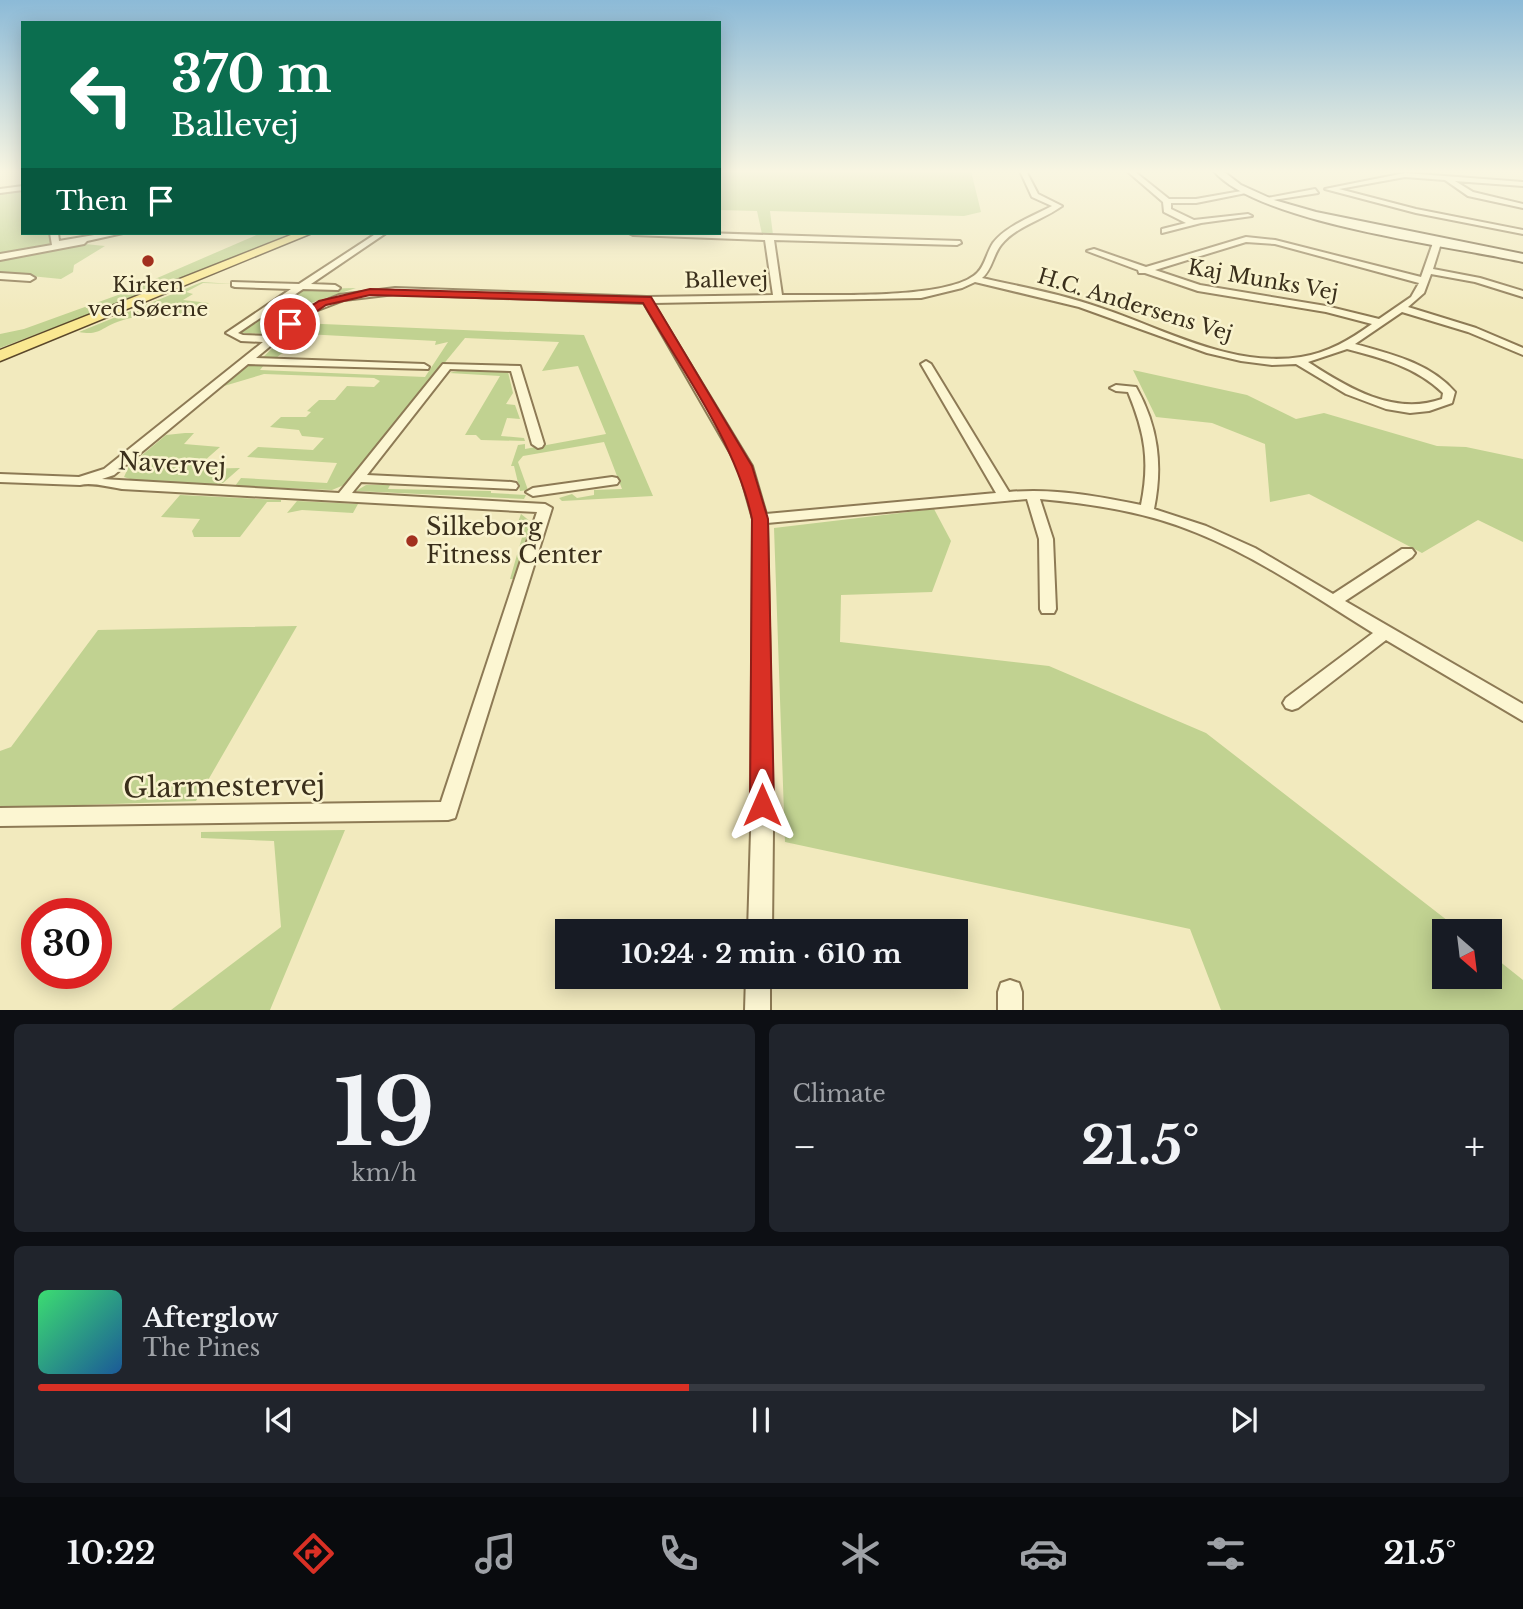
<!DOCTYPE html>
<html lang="en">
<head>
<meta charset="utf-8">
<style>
	:root { --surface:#171b24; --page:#20242c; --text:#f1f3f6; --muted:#9ea1a6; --line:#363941; --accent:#d93025 }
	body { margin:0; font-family:"Libre Baskerville",serif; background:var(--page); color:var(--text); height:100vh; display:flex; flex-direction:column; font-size:26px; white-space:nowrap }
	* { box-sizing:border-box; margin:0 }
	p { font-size:23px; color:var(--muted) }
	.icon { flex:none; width:38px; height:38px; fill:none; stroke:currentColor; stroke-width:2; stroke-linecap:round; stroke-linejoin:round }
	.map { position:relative; height:1010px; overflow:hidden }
	.details { display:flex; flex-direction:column; gap:14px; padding:14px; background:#0d0f14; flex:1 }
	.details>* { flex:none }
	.top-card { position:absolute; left:21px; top:21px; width:700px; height:214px; border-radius:0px; box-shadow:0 4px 18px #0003; background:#0b6e4f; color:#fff; overflow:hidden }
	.needle { width:46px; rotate:152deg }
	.tools { position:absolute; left:1432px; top:919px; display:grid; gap:14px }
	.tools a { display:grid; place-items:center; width:70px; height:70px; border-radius:0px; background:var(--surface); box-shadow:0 4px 18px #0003; font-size:35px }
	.speed { position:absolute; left:21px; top:898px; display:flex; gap:14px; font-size:35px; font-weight:700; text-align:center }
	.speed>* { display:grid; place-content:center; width:91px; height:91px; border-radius:50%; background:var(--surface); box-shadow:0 4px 18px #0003; line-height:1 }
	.speed .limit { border:10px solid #d22; background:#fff; color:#111 }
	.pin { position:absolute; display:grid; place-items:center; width:60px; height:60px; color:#fff; margin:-30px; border:4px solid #fff; border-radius:50%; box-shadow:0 2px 7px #0007 }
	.me { position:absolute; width:77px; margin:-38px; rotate:0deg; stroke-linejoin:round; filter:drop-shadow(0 0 5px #0008) }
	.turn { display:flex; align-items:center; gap:24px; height:147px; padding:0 35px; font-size:32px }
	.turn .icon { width:91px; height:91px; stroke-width:2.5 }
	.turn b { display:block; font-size:49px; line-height:60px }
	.then { display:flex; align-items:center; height:66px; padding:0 35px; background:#0003; gap:14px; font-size:26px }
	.big { font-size:52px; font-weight:700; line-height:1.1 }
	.details .card { flex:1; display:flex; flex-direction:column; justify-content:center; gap:10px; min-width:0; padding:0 24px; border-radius:10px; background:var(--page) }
	.details .dial { align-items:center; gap:0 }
	.dial b { font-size:91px; line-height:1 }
	.song { display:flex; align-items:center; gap:21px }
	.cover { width:84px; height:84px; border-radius:10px; background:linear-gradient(135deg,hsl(140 70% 55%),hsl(210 70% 35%)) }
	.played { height:7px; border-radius:4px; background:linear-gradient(90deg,var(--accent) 45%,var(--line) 45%) }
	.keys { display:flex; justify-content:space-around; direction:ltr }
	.heat { display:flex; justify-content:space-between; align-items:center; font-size:38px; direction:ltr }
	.details .tiles { flex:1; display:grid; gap:14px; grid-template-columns:1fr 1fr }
	.card:last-child { grid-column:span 2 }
	.trip { position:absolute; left:555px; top:919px; width:413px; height:70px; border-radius:0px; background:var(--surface); box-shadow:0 4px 18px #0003; font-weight:700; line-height:70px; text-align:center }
	.tab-bar { display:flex; height:112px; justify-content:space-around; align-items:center; background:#090b0e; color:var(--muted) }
	.tab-bar .icon { width:49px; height:49px }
	.tab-bar .on { color:var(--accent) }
	.tab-bar b { font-size:32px; color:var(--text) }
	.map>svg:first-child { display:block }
</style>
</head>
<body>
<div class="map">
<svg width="1523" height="1011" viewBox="0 0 1523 1011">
	<rect width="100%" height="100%" fill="#f2eabe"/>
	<path fill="#c1d291" d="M 719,171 L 971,171 L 981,212 L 964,216 L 770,211 L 773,235 L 762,234 L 757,211 L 719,210 Z
		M 23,190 L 23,233 L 52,233 L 51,246 L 0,256 L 0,193 Z
		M 261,233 L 291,233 L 200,272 L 0,348 L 0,334 L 24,329 L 118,295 Z
		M 85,244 L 105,246 L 74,265 L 73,272 L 61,279 L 0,273 L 0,260 Z
		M 202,282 L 234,284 L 203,283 L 186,292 L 193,294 L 183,300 L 209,303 L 196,311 L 205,312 C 187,324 166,309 146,314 C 138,317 128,318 120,321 C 101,327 101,336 79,332 Z
		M 356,288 L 308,304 L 265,334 L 242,333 L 244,328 L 304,289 Z
		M 299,323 L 584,335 L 653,496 L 562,501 L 559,498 L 572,494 L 577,498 L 594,495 L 594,490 L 622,489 L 604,442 L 523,456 L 518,462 L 528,490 L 520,491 L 514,466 L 511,466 L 518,445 L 525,444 L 525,449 L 606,434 L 578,366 L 542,371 L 559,342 L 465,338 L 344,485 L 332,490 L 235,486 L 241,478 L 327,483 L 337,463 L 247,457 L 258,447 L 313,450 L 324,438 L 302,436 L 299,430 L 270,427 L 281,417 L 306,417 L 311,412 L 307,411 L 319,400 L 335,400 L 347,386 L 374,387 L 380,381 L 374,378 L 264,374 L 224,386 L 248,366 L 264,365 L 260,370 L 425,377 L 448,342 L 435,345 L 436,341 L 305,334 L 275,359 L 261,359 Z
		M 462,370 L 508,372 L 513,393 L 506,404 L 515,405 L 520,419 L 507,418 L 501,436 L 524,438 L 525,441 L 481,440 L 476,435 L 465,435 L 500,376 L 449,373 Z
		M 1133,370 L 1247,395 L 1296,419 L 1324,413 L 1437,446 L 1466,447 L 1523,459 L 1523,542 L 1478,520 L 1422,553 L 1309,494 L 1270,502 L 1265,444 L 1212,423 L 1156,417 Z
		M 185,433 L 194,433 L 184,444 L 220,447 L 195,469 L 240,468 L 223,483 L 214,485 L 136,481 L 124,477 L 129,466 L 166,435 Z
		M 366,485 L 390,485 L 388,489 L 491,491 L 491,493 L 526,495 L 524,499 L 356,491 Z
		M 180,495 L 281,500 L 281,502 L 267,502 L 240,537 L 194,537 L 192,531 L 200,519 L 161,517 Z
		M 297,501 L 358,504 L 353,513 L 302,510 L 287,513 Z
		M 934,509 L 951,541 L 932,592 L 841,595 L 840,642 L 1049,666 L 1206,733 L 1461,931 L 1444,931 L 1444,976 L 1489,976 L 1489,953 L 1523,980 L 1523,1010 L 1221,1010 L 1190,929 L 785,842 L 774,528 Z
		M 521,514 L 531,522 L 532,529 L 515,579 L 510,579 L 523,534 L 517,525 Z
		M 297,626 L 196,801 L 0,808 L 0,751 L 11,747 L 98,630 Z
		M 345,830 L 270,1010 L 171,1010 L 281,927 L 274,841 L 201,838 L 201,832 Z"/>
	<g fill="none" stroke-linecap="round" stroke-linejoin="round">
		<g stroke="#8d7a55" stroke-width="4">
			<path id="street" d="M 1020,171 L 1026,171 L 1038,194 L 1062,206 C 1043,220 1016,226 1001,245 C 993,255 992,270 982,278 C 1022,287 1062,294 1101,308 C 1164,329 1232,368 1301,357 C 1328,353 1351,339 1372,324 L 1326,312 L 1198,291 L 1145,273 L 1139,273 L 1138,270 L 1087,251 L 1094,249 L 1146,267 L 1246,237 L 1275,240 L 1421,277 L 1434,240 L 1438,238 L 1442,240 L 1433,269 L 1480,278 L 1523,291 L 1523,297 L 1475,282 L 1431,274 L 1424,293 L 1408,307 L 1476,328 L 1523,348 L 1523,355 L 1468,332 L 1402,312 L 1355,344 C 1391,354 1430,363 1455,392 L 1452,403 L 1429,411 L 1410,413 L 1386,409 L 1346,394 L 1296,364 L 1272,365 L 1241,361 L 1207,353 L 1079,307 L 975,282 L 962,288 L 921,298 L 653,303 L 752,466 L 766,514 L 996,493 L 921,364 L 926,361 L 931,364 L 1009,492 C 1054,488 1097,496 1141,505 C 1150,461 1145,433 1128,392 L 1116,391 L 1110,388 L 1116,385 L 1136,387 C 1158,426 1163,465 1154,509 L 1206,526 L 1255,548 L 1333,594 L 1402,549 L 1412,549 L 1415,553 L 1412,557 L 1345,601 L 1523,704 L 1523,721 L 1386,640 L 1298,708 L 1292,710 L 1286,708 L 1283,703 L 1286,698 L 1373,633 C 1316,598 1259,558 1197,533 C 1147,512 1094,504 1040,499 L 1053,539 L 1056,609 L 1054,613 L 1042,613 L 1040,609 L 1039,539 L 1027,499 L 767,523 L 773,831 L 772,931 L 748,931 L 751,831 L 753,519 L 738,466 L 644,303 L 395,294 L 344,300 L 310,313 L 256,358 L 424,364 L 429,367 L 428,369 L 248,364 L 114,475 L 102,479 L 339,493 L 443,364 L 520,366 L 544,444 L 542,447 L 538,448 L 532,444 L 511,371 L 450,369 L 367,475 L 511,482 L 516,483 L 518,486 L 516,489 L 361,482 L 352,493 L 545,504 L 552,508 L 455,818 L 448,820 L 0,826 L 0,808 L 441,802 L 537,512 L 122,489 C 109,487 92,482 80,485 L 0,482 L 0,474 L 79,477 L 104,469 L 263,342 L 241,341 L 226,333 L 291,289 L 235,287 L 232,286 L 232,282 L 299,284 L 377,233 L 386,233 L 311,284 L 335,285 L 340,288 L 338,290 L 303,289 L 238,333 L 243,335 L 270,336 L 304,309 L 339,295 L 395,288 L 647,297 L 773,295 L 765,240 L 633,235 L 629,233 L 704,233 L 960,241 L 961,243 L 957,245 L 774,240 L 782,295 C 822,294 952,301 978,272 C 985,265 987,252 993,243 C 1006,226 1033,216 1052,206 L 1032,197 ZM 1246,242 L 1275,244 L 1419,283 L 1411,297 L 1379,319 L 1326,306 L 1200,285 L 1155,270 ZM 1347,349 C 1382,358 1416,367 1443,393 L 1442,399 C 1394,416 1348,388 1308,362 Z
				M 1127,171 L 1134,171 L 1169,199 L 1196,199 L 1247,190 L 1251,192 L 1196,203 L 1171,203 L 1171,209 L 1194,220 L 1248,214 L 1252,216 L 1201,223 L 1162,233 L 1162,229 L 1186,223 L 1164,212 L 1163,202 Z
				M 1405,173 L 1523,182 L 1523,186 L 1455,181 L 1473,192 L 1523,204 L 1523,208 L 1468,196 L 1445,180 L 1405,177 L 1339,189 L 1416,209 L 1523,230 L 1523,234 L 1416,213 L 1325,189 Z
				M 23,186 L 23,190 L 0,193 L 0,189 Z
				M 1315,189 L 1318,193 L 1266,201 L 1262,199 Z
				M 50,233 L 58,233 L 59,241 L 106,233 L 123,233 L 87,241 L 84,244 L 0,260 L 0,254 L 52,245 Z
				M 0,273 L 30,275 L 35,278 L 30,281 L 0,279 Z
				M 612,477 L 617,478 L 619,481 L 617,484 L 533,496 L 526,492 L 533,488 Z
				M 746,976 L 770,976 L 770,1011 L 745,1011 Z
				M 1010,980 L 1019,983 L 1022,992 L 1022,1011 L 998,1011 L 998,992 L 1001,983 Z"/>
		</g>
		<g stroke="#6e5b38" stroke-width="4">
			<path id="secondary" d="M 1214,171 L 1223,171 L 1241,185 L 1274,200 L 1316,212 L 1523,254 L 1523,262 C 1452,246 1257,223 1214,171 Z"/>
		</g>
		<g stroke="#5a472a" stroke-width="3">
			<path id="primary" d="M 296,233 L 312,233 L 0,361 L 0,350 Z"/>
		</g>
		<use href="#street" fill="#fcf6d2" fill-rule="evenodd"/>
		<use href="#secondary" fill="#fcf6d2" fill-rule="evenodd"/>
		<use href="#primary" fill="#fae891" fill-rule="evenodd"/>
	</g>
	<linearGradient id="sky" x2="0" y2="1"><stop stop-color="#8cbad7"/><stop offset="0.55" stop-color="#f9f6e2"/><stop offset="1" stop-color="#f9f6e2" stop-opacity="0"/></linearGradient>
	<rect width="1523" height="312" fill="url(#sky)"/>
	<path fill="#d93025" stroke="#8d1f18" stroke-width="2" d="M 370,289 L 651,297 L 752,466 L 768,519 L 774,805 L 770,813 L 762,816 L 754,813 L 750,805 L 752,519 C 736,443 682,370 643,303 L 370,295 L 326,305 L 294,327 L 284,324 L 319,301 Z"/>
	<g fill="#a2301e" stroke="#f9f3ce" stroke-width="2.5">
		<circle cx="148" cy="261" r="7"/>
		<circle cx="412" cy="541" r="7"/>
	</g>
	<g text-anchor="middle" stroke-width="5" stroke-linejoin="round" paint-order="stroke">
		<g font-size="21" fill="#3a2f1b" stroke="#f9f3ce">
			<text transform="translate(726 280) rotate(-1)" y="7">Ballevej</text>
			<text transform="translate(1263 280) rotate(10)" y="7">Kaj Munks Vej</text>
			<text transform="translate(1135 305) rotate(17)" y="7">H.C. Andersens Vej</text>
		</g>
		<g font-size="21" fill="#3a2f1b" stroke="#f9f3ce">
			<text x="148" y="292">Kirken<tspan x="148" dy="24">ved Søerne</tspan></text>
		</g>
		<g font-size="24" fill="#3a2f1b" stroke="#f9f3ce">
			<text transform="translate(172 464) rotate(3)" y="8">Navervej</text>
		</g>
		<g font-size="24" fill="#3a2f1b" stroke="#f9f3ce" text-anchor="start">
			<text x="426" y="535">Silkeborg<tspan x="426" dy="28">Fitness Center</tspan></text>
		</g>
		<g font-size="28" fill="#3a2f1b" stroke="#f9f3ce">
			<text transform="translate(224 786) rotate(-1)" y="10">Glarmestervej</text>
		</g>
	</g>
</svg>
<div class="tools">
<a><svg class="needle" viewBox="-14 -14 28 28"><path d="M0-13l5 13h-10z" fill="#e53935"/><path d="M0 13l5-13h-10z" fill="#9ea1a6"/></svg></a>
</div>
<div class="speed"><div class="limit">30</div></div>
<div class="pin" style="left:290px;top:324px;background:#d93025"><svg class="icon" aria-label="arrive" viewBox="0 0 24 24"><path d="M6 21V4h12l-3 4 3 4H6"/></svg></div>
<svg class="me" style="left:762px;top:805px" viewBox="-20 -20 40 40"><path d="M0-17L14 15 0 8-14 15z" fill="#d93025" stroke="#fff" stroke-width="4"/></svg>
<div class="trip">10:24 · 2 min · 610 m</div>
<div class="top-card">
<div class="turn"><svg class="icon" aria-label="left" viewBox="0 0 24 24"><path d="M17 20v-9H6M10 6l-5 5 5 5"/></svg><div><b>370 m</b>Ballevej</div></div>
<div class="then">Then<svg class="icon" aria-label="arrive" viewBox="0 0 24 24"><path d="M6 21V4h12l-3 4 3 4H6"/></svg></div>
</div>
</div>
<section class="details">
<div class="tiles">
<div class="card dial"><b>19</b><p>km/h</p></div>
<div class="card"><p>Climate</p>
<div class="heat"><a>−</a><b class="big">21.5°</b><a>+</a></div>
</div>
<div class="card">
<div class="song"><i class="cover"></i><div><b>Afterglow</b><p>The Pines</p></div></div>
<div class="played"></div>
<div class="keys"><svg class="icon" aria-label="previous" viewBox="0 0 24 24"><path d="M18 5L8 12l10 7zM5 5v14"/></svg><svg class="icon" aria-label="pause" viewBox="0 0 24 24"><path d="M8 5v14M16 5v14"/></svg><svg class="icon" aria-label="next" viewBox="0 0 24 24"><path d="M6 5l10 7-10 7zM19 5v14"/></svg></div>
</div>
</div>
</section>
<nav class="tab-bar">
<b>10:22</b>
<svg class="icon on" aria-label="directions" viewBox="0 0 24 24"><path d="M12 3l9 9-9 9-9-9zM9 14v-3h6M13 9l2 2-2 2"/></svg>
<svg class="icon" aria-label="music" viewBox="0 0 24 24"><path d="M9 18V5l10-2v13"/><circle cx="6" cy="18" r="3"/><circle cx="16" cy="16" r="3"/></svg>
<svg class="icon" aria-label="phone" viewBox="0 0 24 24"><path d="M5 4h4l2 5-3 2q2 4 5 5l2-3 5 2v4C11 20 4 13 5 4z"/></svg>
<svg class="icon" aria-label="climate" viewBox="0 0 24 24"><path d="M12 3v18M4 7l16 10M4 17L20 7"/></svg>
<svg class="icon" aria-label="car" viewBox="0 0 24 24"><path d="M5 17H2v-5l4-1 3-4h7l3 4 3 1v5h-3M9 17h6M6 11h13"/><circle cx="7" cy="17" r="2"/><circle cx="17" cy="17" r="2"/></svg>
<svg class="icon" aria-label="filters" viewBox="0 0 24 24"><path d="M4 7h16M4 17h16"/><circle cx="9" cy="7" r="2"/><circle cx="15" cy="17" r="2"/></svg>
<b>21.5°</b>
</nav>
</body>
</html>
